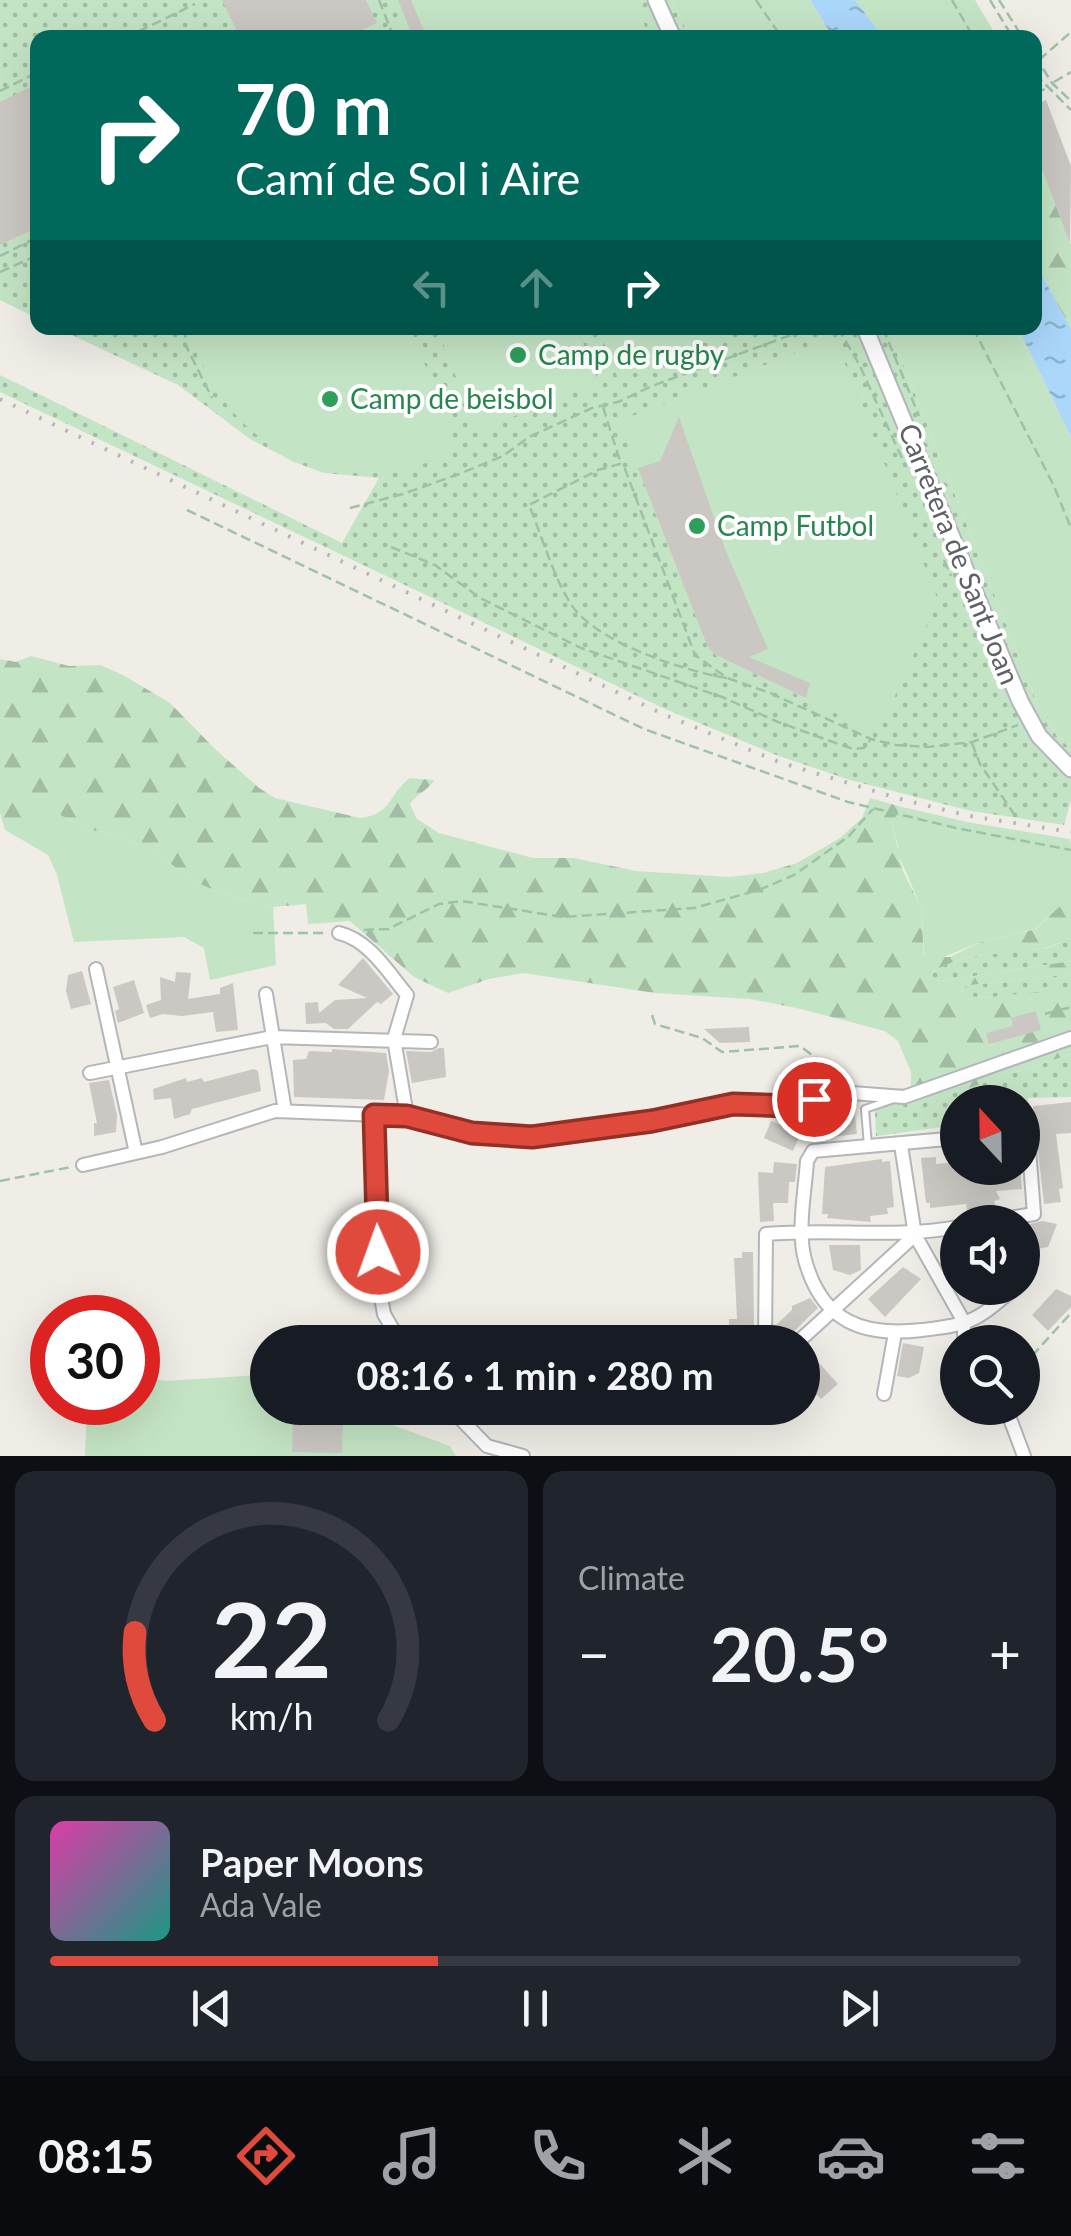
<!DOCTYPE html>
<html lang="en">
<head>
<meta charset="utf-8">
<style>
	:root { --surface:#171b24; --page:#20242c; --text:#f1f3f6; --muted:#9ea1a6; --line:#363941; --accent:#e04a3c }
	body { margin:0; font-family:Lato,sans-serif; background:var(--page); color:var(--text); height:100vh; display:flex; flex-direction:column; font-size:38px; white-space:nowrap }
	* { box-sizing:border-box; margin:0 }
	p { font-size:32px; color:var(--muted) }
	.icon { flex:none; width:55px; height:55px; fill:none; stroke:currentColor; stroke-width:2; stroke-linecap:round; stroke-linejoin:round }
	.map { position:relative; height:1456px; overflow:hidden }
	.sheet { display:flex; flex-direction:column; gap:15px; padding:15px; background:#0d0f14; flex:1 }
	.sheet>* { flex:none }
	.top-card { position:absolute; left:30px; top:30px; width:1012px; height:305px; border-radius:20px; box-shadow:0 10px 40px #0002; background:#00695c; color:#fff; overflow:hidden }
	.needle { width:65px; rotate:338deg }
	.controls { position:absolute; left:940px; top:1085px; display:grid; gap:20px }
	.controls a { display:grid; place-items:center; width:100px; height:100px; border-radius:50%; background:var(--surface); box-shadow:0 10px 40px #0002; font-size:50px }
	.speed { position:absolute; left:30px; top:1295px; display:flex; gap:20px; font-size:50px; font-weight:700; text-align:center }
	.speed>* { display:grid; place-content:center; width:130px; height:130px; border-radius:50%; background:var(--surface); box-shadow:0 10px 40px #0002; line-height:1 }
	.speed .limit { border:15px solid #d22; background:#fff; color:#111 }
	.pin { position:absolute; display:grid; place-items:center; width:85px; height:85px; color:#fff; margin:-42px; border:5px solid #fff; border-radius:50%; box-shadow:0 2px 10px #0007 }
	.me { position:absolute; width:110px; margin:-55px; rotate:358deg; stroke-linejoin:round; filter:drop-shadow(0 0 8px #0008) }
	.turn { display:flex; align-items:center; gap:35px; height:210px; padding:0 40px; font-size:45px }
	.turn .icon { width:130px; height:130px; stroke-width:2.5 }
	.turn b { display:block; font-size:70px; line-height:85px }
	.lanes { display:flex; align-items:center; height:95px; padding:0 40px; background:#0003; justify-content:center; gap:50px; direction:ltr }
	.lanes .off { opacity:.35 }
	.big { font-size:75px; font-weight:700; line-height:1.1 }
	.sheet .card { flex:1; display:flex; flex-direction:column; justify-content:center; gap:15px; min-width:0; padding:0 35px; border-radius:20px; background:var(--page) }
	.sheet .dial { align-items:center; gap:0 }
	.dial svg { height:260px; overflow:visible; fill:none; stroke:var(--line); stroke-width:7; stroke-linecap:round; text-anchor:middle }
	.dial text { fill:var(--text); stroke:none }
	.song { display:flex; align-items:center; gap:30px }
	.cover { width:120px; height:120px; border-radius:15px; background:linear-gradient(135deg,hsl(320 70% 55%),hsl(170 70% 35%)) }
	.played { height:10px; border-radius:5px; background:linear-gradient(90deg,var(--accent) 40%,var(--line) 40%) }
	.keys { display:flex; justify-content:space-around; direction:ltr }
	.heat { display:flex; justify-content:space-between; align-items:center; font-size:55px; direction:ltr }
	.sheet .tiles { flex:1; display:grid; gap:15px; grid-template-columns:1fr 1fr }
	.card:last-child { grid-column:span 2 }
	.trip { position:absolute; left:250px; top:1325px; width:570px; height:100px; border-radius:50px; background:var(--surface); box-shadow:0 10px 40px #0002; font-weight:700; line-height:100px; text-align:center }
	.dock { display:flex; height:160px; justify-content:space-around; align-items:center; background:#090b0e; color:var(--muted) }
	.dock .icon { width:70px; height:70px }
	.dock .active { color:var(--accent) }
	.dock b { font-size:45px; color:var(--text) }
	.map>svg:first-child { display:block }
</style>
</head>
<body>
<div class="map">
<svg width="1071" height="1456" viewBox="0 0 1071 1456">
	<defs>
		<pattern id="grass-dots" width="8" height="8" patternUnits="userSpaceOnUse" patternTransform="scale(2.5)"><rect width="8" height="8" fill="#c4e5c5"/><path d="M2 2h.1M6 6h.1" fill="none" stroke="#a2bda4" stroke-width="1.8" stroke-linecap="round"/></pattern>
		<pattern id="forest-firs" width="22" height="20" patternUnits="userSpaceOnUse" patternTransform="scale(2.5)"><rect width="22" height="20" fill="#c4e5c5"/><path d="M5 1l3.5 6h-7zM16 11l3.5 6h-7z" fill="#a2bda4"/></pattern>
		<pattern id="water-ripples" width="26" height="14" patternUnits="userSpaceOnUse" patternTransform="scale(2.5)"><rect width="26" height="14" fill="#abd7fa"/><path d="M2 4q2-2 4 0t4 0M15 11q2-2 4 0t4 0" fill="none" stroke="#8eb2ce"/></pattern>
	</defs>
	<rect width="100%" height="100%" fill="#efede6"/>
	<path fill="url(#grass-dots)" d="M 0,0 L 672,0 L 690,37 L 38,38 L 37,318 L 0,300 Z
		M 57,328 L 889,328 L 1038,705 L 1057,736 L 1071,749 L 1071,800 L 1064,825 L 971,811 L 850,780 L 779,756 L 665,709 L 0,392 L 0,375 L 342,543 L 379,478 L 324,473 L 294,462 L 250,439 L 178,385 Z
		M 1071,938 L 1071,961 L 942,981 L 927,979 C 947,952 1010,953 1041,949 C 1051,948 1061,942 1071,938 Z
		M 1071,974 L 1071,988 L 1060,991 L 983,998 L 960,995 L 962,987 L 971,985 Z
		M 1071,1054 L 1071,1097 L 1028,1098 L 1027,1117 L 1023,1117 L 1022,1102 L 958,1102 L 957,1125 L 876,1136 L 874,1090 L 910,1088 L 935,1099 Z"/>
	<path fill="url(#forest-firs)" d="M 1035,151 L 1071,245 L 1071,329 L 1035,262 Z
		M 31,656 L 69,666 L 100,665 L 123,675 L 170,703 L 215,749 L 259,788 L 275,798 L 360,818 C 392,815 388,794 410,778 L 434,780 C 428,791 417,793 410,804 L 417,819 L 439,833 L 533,858 L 574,858 L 636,871 L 729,877 L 763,873 L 797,863 L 840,838 L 862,818 L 870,798 L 902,807 L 892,823 L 903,871 L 921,907 L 924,957 L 950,957 L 980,942 L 1036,929 L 1070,896 L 1068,857 L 1071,839 L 1071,938 C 1061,942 1051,947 1041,949 C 1010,954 949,951 927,979 L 942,981 L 1071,961 L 1071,974 L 971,985 L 962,987 L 960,994 L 983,998 L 1071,988 L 1071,1054 L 936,1099 L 911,1097 L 911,1072 L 898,1041 L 885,1031 L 801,1009 L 750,999 L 655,993 L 523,973 L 489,979 L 448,993 L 414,977 L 350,921 L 308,924 L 306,904 L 273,907 L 223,894 L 197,883 L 150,849 L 115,834 L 89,830 L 56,813 C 39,819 31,833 12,834 L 5,830 L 0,813 L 0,659 L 16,662 Z"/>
	<path fill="#c4e5c5" d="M 392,0 L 635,0 L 649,37 L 407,37 Z
		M 672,0 L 810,0 L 833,37 L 690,37 Z
		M 855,0 L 975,0 L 997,37 L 883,37 Z
		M 203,328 L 411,328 L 457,449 C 352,508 228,455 194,340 L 192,331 Z
		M 437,328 L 577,328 L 599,383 L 477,431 Z
		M 598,328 L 739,328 L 617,376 Z
		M 889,328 L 1018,328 L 1071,437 L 1071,749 L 1057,736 L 1038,705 Z
		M 835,338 L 938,600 L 878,734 L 714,654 L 707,645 L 619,421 Z
		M 902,807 L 967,822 L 1070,839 L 1071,896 L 1035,929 L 980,942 L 925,965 L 921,907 L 894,844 L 899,850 L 892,823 Z
		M 56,813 L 89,830 L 115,834 L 150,849 L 197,883 L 223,894 L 273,907 L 276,965 L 210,980 L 204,948 L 184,937 L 74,942 L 57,875 L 48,855 L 12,834 C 32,833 37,815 56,813 Z
		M 138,1375 L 165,1381 L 258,1375 L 267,1378 L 268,1408 L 346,1408 L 450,1446 L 456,1456 L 85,1456 L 87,1403 L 138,1402 Z"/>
	<path fill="url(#water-ripples)" d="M 810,0 L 855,0 L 883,37 L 833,37 Z
		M 1035,262 L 1071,329 L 1071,437 L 1018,328 L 1035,328 Z"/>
	<path fill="#cbc8c3" d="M 222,0 L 366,0 L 377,23 L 346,38 L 240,38 Z
		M 398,0 L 411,0 L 427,38 L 413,38 Z
		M 38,83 L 38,227 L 0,245 L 0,102 Z
		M 1046,100 L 1071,166 L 1070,243 L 1035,151 L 1035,105 Z
		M 679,417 L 725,549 L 768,649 L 749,657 L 810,683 L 806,698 L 714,654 L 707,645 L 638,468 L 660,461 Z
		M 363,958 L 393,994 L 381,1004 L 377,1002 L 348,1029 L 334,1029 L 326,1023 L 306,1024 L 305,1003 L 318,1002 L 319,1013 L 335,1000 L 367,998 L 338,985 Z
		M 82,971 L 91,1004 L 71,1009 L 66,991 L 68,975 Z
		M 176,972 L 191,973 L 188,999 L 220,994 L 220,988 L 233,983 L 238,1030 L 216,1032 L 213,1012 L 182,1016 L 163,1014 L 150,1018 L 146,1005 L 161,1000 L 160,977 L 175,982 Z
		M 134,980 L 144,1013 L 118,1023 L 115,1011 L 119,1009 L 113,987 Z
		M 1036,1011 L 1041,1030 L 989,1044 L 986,1033 L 1013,1026 L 1011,1018 Z
		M 749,1027 L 750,1042 L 720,1043 L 704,1029 Z
		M 439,1048 L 444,1048 L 446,1077 L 412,1083 L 406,1051 L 431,1052 Z
		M 332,1049 L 386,1053 L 389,1071 L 384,1100 L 294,1097 L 293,1060 L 306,1059 L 309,1051 L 332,1052 Z
		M 254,1069 L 258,1071 L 261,1091 L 192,1109 L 190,1114 L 174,1119 L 171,1098 L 154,1100 L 153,1089 L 186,1078 L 187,1082 L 202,1078 L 204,1082 Z
		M 109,1080 L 117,1115 L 116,1132 L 94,1136 L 94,1123 L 97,1123 L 89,1083 Z
		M 1071,1102 L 1071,1133 L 1056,1134 L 1063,1188 L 1059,1189 L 1061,1202 L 1044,1204 L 1033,1106 Z
		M 854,1107 L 857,1134 L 812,1139 L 809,1112 Z
		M 771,1121 L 801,1133 L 793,1151 L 764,1138 Z
		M 936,1157 L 936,1164 L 958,1162 L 958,1168 L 1020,1168 L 1022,1189 L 996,1191 L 1000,1199 L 994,1201 L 996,1207 L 967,1211 L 966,1204 L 930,1208 L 930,1203 L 926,1203 L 921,1158 Z
		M 882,1159 L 882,1162 L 890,1161 L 894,1207 L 887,1208 L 888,1214 L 870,1216 L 871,1222 L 827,1218 L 828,1214 L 822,1214 L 825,1167 Z
		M 774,1162 L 797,1164 L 795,1182 L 789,1182 L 788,1203 L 773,1203 L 774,1221 L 760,1222 L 758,1172 L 773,1173 Z
		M 1042,1221 L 1057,1224 L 1048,1247 L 1022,1252 L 1022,1226 Z
		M 829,1245 L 860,1245 L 861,1270 L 850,1275 L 833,1270 Z
		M 742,1252 L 753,1252 L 754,1325 L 747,1325 L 747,1340 L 729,1340 L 729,1319 L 737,1319 L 734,1258 L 742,1258 Z
		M 903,1267 L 921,1279 L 885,1317 L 868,1299 Z
		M 1056,1289 L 1071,1296 L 1071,1307 L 1048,1331 L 1032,1315 Z
		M 810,1298 L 818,1308 L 783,1342 L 776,1325 L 792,1310 L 792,1306 Z
		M 903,1343 L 924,1347 L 919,1373 L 909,1378 L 897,1376 Z
		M 812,1355 L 838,1384 L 821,1399 L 817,1395 L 802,1399 L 802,1363 Z
		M 293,1418 L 343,1419 L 342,1453 L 292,1452 Z"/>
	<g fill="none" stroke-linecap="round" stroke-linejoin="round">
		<g stroke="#b3b6ba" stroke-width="10">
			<path id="service" d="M 868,1146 L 865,1109 L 894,1099"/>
		</g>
		<g stroke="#b3b6ba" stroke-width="16">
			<path id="minor" d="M 339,933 C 369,940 388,972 407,995 L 394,1039 L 407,1116
				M 96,969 L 136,1153
				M 266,994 L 285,1111
				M 90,1073 L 272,1037 L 431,1042
				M 373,1115 L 379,1286 L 384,1314 L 400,1342
				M 958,1138 L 813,1151 L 807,1161 C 805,1192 797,1230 805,1260 C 822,1322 863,1337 922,1330 C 939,1328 960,1326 975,1318 C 988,1312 1000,1300 1011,1291
				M 901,1145 L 915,1235 L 964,1322 L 964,1337 L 968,1342
				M 83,1165 L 162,1147 L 275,1111 L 407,1116 L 472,1133 L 532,1137 L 652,1121 L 733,1104 L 790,1106 L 839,1092 L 904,1097 L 1071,1038
				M 985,1222 L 1034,1214 L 1028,1135 L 1022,1131
				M 765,1342 L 766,1234 C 832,1228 892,1239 958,1227
				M 798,1342 L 915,1235
				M 884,1394 L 895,1333
				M 450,1408 L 487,1446 L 523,1456
				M 1006,1408 L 1024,1456"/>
		</g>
		<g stroke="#b3b6ba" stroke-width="19">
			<path id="tertiary" d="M 656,0 L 673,38
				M 865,328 L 1020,701 L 1039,736 L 1071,769"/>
		</g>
		<path stroke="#9cc3a8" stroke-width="2.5" stroke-dasharray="10 5" stroke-linecap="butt" d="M 379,0 L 394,38
			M 756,0 L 782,38
			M 952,0 L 974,38
			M 990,0 L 1013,38
			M 999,0 L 1023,38
			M 125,38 L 195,4
			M 1035,56 L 1052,83 L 1071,101
			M 1039,60 L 1071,32
			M 1035,74 L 1071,110
			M 1054,82 L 1071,72
			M 0,91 L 38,72
			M 1035,92 L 1046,89
			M 0,256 L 38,237
			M 0,272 L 38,255
			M 187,328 L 184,342 L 212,398
			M 838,328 L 859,364 L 905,465
			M 883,328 L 919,416
			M 973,328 L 1053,484 L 1071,528
			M 603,407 L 620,461
			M 350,508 L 403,494 L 459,474 L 503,456 L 529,437 L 592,408 L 618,402 L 652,386 L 810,328
			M 187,510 L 644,729 L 848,802 L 956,828 L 1071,850
			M 391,547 L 435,565 L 480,598 L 581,648 L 722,697 L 778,722 L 833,742 L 853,749 L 864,748 L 870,740
			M 944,560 L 951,576
			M 727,678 C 684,671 599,643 573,607 C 554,580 542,536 529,505 L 598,470 L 620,464 L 625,469 L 695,655 L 727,678 L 770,693 L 871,739 L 896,745 L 928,747 L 972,742 L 1018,725
			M 972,743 L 980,764 L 1014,814
			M 364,930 L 388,929 L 439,904 L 461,901 L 563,917 L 694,908 L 759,890 L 794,875 L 848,837 L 873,809
			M 253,933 L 326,933
			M 1045,1014 L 1071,1007
			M 652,1015 L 655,1024 L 702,1038 L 722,1052 L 800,1046 L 844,1079
			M 0,1181 L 71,1167
			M 1022,1367 L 1071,1313"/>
		<use href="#service" stroke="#fff" stroke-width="6"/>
		<use href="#minor" stroke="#fff" stroke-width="12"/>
		<use href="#tertiary" stroke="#fff" stroke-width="15"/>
		<path stroke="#b4b5b6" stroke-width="4" stroke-dasharray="2.5 12" stroke-linecap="butt" d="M 0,399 L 663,714 L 779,762 L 904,800 L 970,816 L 1071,832"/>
	</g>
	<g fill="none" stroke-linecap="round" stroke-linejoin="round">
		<g stroke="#923027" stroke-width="25">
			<path id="route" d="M 378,1252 L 374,1115 L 407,1116 L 472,1133 L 532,1137 L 652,1121 L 733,1104 L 790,1106 L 814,1099"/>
		</g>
		<use href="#route" stroke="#e04a3c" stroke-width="18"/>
	</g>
	<g fill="#2e9e5b" stroke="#fff" stroke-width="4">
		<circle cx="518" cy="355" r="10"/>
		<circle cx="330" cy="399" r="10"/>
		<circle cx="697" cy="526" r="10"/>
	</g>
	<g text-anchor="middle" stroke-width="8" stroke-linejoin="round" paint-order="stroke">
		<g font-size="28" fill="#27864d" stroke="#fff" text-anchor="start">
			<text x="538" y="365">Camp de rugby</text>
			<text x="350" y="409">Camp de beisbol</text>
			<text x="717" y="536">Camp Futbol</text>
		</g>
		<g font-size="28" fill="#5e6166" stroke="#fff">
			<text transform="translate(959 554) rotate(68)" y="10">Carretera de Sant Joan</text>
		</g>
	</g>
</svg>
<div class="controls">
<a><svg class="needle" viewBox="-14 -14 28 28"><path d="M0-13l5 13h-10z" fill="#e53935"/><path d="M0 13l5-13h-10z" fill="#9ea1a6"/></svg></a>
<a><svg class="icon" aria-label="sound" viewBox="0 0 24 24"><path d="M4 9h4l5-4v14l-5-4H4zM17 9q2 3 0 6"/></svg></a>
<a><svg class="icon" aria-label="search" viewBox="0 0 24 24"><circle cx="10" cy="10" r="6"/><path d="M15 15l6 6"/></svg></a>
</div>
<div class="speed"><div class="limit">30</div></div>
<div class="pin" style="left:814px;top:1099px;background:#d93025"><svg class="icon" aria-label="arrive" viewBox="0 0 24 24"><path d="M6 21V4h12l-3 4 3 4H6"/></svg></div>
<svg class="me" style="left:378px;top:1252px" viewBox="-20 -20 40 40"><circle r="17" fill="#e04a3c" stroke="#fff" stroke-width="3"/><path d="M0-11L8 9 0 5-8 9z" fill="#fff"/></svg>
<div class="trip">08:16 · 1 min · 280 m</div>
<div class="top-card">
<div class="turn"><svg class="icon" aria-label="right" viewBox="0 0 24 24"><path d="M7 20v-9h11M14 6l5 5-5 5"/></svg><div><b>70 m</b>Camí de Sol i Aire</div></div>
<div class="lanes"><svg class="icon off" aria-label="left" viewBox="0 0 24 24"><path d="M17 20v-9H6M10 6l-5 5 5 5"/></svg><svg class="icon off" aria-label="ahead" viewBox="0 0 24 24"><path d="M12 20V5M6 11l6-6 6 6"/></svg><svg class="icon" aria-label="right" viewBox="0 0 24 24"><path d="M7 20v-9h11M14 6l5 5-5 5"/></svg></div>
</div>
</div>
<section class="sheet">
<div class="tiles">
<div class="card dial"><svg viewBox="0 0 100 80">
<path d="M14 69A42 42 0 1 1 86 69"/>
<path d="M14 69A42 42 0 0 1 8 42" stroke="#e04a3c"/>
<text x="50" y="56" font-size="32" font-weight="700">22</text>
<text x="50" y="72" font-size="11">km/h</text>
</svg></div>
<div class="card"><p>Climate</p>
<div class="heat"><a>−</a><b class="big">20.5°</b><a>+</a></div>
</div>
<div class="card">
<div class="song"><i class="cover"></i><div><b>Paper Moons</b><p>Ada Vale</p></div></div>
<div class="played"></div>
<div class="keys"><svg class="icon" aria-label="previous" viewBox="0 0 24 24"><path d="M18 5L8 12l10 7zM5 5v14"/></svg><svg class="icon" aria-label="pause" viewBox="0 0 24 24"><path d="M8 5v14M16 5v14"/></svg><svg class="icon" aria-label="next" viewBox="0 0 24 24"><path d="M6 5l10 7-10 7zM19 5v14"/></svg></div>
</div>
</div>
</section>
<nav class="dock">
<b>08:15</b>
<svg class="icon active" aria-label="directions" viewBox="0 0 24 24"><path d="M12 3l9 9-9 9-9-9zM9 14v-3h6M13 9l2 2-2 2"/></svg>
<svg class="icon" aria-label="music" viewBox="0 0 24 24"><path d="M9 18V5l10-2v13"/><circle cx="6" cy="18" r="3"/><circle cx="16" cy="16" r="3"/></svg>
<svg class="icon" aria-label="phone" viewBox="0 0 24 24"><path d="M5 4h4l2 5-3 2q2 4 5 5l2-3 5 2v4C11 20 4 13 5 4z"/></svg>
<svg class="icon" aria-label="climate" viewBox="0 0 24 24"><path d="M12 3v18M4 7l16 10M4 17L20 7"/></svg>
<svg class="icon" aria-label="car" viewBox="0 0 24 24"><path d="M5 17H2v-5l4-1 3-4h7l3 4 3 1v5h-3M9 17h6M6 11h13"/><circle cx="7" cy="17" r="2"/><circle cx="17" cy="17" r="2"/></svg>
<svg class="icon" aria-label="filters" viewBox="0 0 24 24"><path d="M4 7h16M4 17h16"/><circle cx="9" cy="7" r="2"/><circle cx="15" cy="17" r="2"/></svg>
</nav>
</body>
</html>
